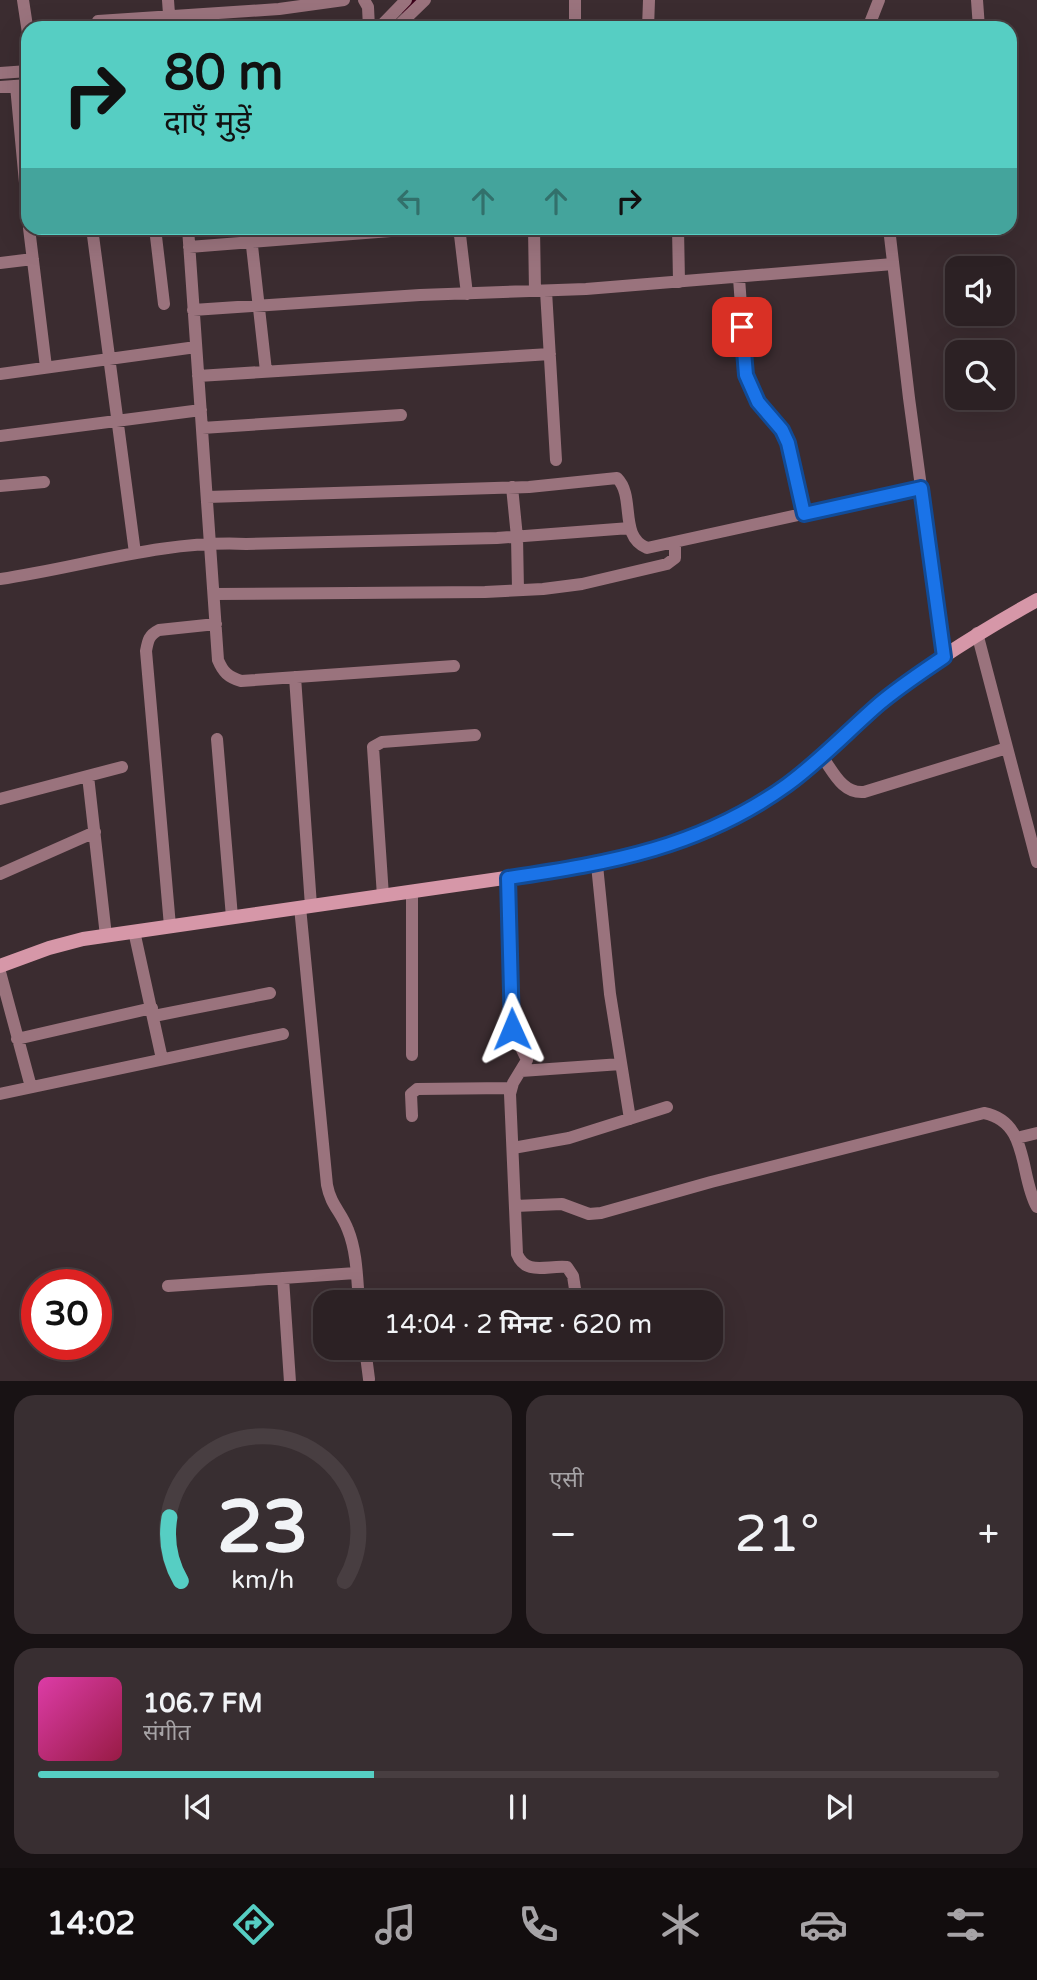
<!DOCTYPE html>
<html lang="hi">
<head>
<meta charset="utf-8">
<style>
	:root { --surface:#2c2124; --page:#382e31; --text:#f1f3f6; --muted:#a6a3a6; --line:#483e41; --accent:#56cec3 }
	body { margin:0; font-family:"Varela Round","Noto Sans Devanagari",sans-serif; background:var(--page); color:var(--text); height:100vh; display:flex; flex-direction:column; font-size:26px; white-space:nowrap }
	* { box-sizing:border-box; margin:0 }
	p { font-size:23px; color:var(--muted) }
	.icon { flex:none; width:38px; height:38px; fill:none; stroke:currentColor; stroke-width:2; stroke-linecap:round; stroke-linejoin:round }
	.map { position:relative; height:1381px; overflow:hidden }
	.panel { display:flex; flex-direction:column; gap:14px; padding:14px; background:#181214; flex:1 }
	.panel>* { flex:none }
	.top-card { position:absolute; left:21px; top:21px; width:996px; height:214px; border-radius:21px; box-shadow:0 7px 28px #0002,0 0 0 2px var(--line); background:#56cec3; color:#111; overflow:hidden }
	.controls { position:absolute; left:945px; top:256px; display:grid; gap:14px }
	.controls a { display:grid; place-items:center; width:70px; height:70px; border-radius:14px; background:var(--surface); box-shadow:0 7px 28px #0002,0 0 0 2px var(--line); font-size:35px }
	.speed { position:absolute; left:21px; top:1269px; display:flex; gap:14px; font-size:35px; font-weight:700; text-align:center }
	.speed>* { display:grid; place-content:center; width:91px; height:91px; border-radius:50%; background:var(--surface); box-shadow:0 7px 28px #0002,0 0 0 2px var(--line); line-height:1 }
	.speed .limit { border:10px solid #d22; background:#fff; color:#111 }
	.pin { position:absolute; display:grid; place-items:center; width:60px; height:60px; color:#fff; margin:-30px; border-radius:14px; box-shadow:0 4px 10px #0006 }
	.me { position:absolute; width:77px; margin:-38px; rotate:359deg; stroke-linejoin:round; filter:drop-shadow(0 0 5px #0008) }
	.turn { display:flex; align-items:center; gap:24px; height:147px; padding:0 28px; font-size:32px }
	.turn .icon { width:91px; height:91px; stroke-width:2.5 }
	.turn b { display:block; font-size:49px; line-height:60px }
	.lanes { display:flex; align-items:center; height:66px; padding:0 28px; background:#0003; justify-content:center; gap:35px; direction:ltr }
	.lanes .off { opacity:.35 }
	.big { font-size:52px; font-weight:600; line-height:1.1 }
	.panel .tile { flex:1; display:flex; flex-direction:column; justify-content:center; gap:10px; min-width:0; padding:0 24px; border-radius:21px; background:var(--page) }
	.panel .dial { align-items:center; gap:0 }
	.dial svg { height:182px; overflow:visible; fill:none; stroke:var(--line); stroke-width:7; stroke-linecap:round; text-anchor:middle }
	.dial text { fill:var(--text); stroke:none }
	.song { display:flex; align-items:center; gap:21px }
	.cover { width:84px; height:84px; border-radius:10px; background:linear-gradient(135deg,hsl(320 70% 55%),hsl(340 70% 35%)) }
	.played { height:7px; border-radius:4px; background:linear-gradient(90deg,var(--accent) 35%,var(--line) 35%) }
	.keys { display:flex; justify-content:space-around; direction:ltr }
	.heat { display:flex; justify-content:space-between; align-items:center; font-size:38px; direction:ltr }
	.panel .tiles { flex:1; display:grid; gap:14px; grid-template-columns:1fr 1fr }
	.tile:last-child { grid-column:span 2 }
	.trip { position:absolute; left:313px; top:1290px; width:410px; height:70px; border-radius:21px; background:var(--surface); box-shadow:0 7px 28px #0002,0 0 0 2px var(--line); font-weight:600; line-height:70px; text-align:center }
	.dock { display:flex; height:112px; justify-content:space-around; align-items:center; background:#120d0e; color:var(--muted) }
	.dock .icon { width:49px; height:49px }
	.dock .active { color:var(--accent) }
	.dock b { font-size:32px; color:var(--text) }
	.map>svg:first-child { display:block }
</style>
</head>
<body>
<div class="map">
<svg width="1037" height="1382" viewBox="0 0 1037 1382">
	<rect width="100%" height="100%" fill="#3b2c30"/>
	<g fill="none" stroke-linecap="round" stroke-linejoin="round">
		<path stroke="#3b0019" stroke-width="3.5" d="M 403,12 L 415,0"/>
		<path stroke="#9a737d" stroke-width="12" d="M 23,0 L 28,33
			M 168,0 L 170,28
			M 364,0 L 368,7 L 369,28
			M 575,0 L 575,28
			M 977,0 L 979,28
			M 98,21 L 279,9 L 344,0
			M 379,28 L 406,0
			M 396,28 L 425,0
			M 648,28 L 649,0
			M 868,28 L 879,0
			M 0,73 L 28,71
			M 16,86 L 28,215
			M 0,87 L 28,85
			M 29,228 L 46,367
			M 92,228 L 135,553
			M 155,228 L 164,304
			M 188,228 L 218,660 C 223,672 228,677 241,681 L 454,666
			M 250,228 L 266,371
			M 454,228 L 460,235 L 467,294
			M 534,228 L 535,291
			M 678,228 L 679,282
			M 889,228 L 909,398 L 944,657
			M 189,247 L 429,228
			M 0,263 L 33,259
			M 739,278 L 746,375 L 758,403 L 782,430 L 788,443 L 804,514
			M 546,291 L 556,460
			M 193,310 L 420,295 L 586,289 L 893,264
			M 0,374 L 196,347
			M 198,376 L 550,354
			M 202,428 L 401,415
			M 0,436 L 201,410
			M 0,486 L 44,482
			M 512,487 L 517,537 L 518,590
			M 207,497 L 529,487 L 617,478 C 636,497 618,536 647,548 L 921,488
			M 0,579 C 82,567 162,540 246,544 L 497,538 L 630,528
			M 214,594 L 485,592 L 543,589 L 582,584 L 667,564 L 675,558 L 675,543
			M 977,633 L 1037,862
			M 295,677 L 311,906
			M 217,739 L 232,917
			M 821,755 C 833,771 842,794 864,792 L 1007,748
			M 88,776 L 106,936
			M 0,799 L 122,767
			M 597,865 L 610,994 L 630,1119
			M 0,874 L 95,832
			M 508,878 L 512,1029 L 527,1060 L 513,1083 L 510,1094 L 517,1254 C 526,1276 547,1265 567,1267 L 573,1276 L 577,1302
			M 412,891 L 412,1055
			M 383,896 L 373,747 L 382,742 L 475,735
			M 300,907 L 327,1185 C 331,1206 341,1211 348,1230 C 357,1252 357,1279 359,1302
			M 170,926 L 146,651 C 148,640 149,635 159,630 L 216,624
			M 134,931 L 162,1059
			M 0,972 L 31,1087
			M 154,1016 L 270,993
			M 17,1039 L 152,1008
			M 521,1071 L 621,1064
			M 0,1094 L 283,1034
			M 412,1116 L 411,1094 L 417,1089 L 511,1088
			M 1017,1138 L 1037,1133
			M 513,1148 L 569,1138 L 667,1107
			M 515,1206 L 562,1204 L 589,1214 L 601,1213 L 711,1182 L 984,1113 C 1030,1122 1019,1176 1037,1207
			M 283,1278 L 290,1382
			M 168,1286 L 356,1273
			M 365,1348 L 369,1379"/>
		<path stroke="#d697a8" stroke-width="14" d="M 0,966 L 49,948 L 83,939 L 588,866 C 653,852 705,835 762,801 C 806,775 842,735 881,702 C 929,663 983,630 1037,600"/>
	</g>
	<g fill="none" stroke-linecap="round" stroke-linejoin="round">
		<g stroke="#114b97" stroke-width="18">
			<path id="route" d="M 512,1029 L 508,878 C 611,863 701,847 787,785 C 820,761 849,730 879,704 C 899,687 922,672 944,657 L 921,488 L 804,514 L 788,443 L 782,430 L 758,402 L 746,375 L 742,327"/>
		</g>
		<use href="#route" stroke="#1a73e8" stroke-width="12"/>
	</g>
</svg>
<div class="controls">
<a><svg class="icon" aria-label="sound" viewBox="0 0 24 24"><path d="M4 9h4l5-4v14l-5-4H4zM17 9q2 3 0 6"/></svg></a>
<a><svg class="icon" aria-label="search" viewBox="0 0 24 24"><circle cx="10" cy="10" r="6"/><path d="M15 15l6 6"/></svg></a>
</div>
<div class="speed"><div class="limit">30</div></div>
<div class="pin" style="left:742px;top:327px;background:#d93025"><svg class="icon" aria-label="arrive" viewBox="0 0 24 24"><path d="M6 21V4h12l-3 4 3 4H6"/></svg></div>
<svg class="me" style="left:512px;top:1029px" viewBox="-20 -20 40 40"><path d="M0-17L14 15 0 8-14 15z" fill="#1a73e8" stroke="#fff" stroke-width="4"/></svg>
<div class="trip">14:04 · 2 मिनट · 620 m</div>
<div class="top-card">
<div class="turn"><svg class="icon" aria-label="right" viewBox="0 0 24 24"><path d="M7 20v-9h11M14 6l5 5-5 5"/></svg><div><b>80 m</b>दाएँ मुड़ें</div></div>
<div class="lanes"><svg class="icon off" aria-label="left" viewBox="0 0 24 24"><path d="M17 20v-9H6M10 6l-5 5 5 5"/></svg><svg class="icon off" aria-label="ahead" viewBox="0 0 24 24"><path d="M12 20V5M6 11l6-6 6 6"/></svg><svg class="icon off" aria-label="ahead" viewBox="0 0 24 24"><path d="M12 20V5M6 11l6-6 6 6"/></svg><svg class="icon" aria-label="right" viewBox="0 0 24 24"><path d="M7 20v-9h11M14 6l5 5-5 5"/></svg></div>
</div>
</div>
<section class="panel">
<div class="tiles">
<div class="tile dial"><svg viewBox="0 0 100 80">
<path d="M14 69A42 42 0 1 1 86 69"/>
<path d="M14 69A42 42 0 0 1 9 41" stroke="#56cec3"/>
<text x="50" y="56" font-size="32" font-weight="700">23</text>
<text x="50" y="72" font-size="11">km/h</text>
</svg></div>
<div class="tile"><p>एसी</p>
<div class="heat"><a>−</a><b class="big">21°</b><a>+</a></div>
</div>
<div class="tile">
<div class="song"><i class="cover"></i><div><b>106.7 FM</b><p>संगीत</p></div></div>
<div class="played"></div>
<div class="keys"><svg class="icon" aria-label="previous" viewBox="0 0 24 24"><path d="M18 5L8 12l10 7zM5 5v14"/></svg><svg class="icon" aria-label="pause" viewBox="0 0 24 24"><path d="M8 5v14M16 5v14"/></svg><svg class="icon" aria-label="next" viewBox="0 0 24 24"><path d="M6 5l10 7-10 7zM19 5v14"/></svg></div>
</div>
</div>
</section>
<nav class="dock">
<b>14:02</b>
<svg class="icon active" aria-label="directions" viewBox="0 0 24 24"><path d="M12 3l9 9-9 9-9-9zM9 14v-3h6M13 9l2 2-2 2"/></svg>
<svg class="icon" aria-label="music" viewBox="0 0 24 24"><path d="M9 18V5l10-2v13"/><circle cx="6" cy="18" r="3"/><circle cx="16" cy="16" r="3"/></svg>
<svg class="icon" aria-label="phone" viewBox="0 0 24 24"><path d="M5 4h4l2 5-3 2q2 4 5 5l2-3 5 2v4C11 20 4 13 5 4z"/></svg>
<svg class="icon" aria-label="climate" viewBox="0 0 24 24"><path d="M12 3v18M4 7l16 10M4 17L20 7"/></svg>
<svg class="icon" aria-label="car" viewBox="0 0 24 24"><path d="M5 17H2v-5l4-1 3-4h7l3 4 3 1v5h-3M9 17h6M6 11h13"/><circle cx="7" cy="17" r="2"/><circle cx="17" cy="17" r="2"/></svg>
<svg class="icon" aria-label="filters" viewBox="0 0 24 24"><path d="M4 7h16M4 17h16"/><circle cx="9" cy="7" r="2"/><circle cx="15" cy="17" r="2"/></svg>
</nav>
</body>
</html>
